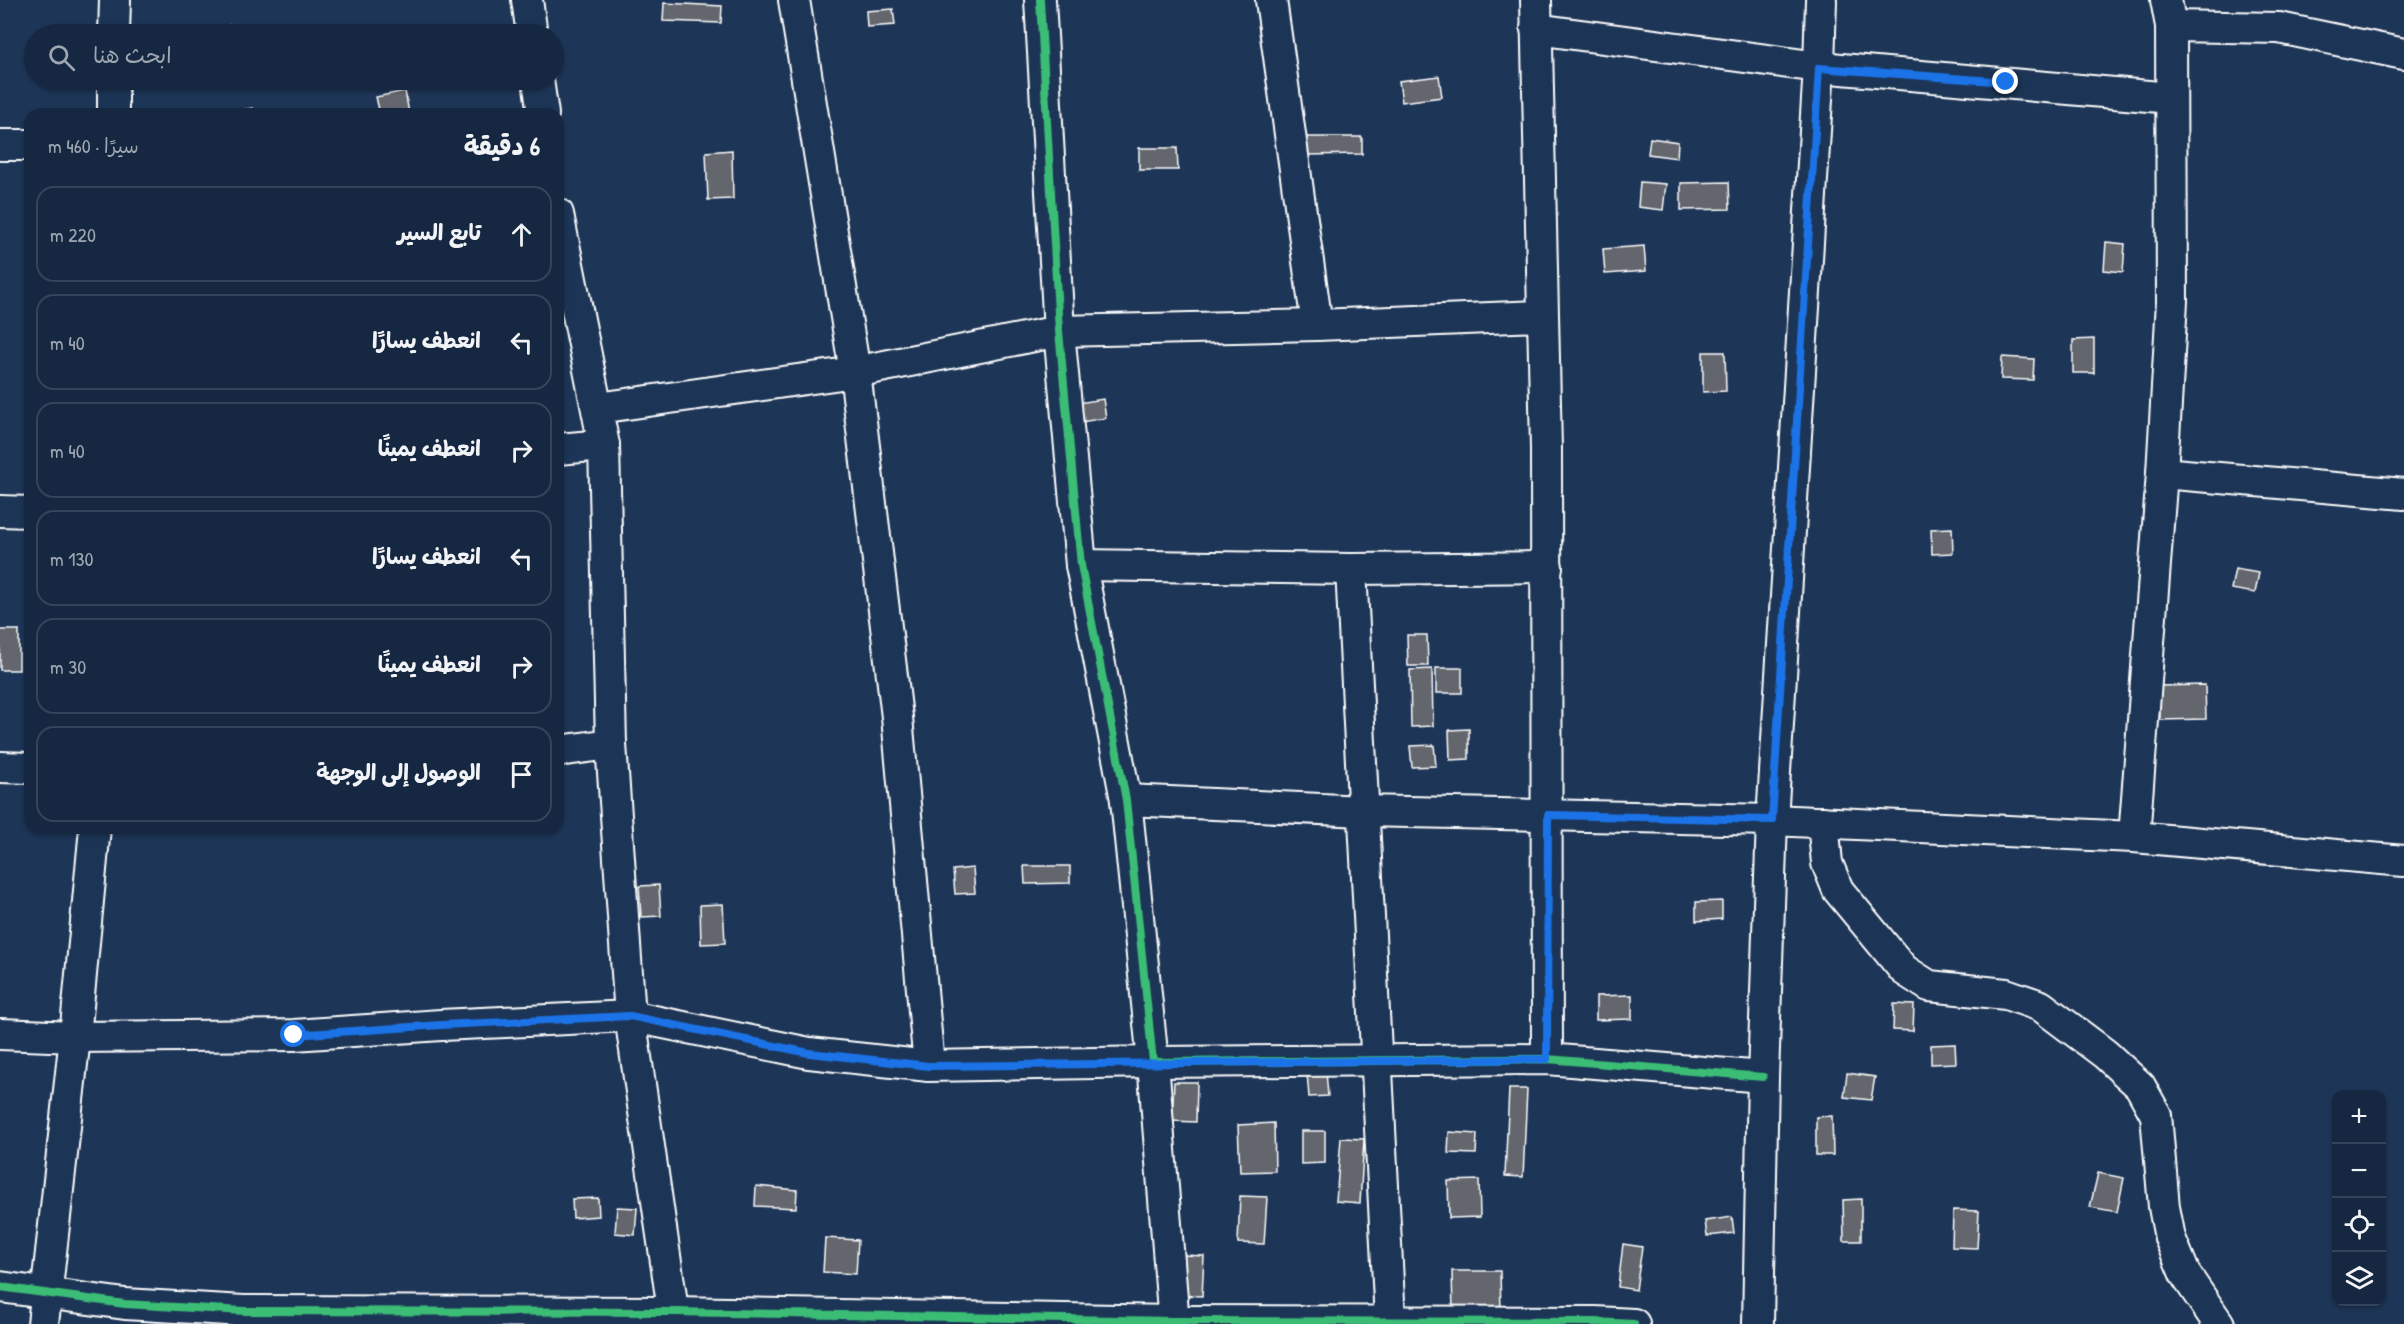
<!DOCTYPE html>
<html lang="ar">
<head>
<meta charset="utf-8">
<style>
	body { margin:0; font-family:"Patrick Hand","Playpen Sans Arabic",sans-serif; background:#23344c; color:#f1f3f6; direction:rtl }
	.controls { position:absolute; right:18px; bottom:18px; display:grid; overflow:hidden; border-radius:12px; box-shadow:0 2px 4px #0004 }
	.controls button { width:54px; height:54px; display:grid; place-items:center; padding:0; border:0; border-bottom:2px solid #35445a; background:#162841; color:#f1f3f6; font:30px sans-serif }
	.stop { position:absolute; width:18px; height:18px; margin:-14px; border:4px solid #1a73e8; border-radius:50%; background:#fff }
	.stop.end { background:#1a73e8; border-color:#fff; box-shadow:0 2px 6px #0008 }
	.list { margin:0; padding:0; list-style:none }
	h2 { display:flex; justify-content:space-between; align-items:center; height:78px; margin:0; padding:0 24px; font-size:26px }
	h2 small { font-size:20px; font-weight:400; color:#9ea6b1 }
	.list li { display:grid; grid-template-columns:39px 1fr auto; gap:18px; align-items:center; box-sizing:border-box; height:96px; margin:0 12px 12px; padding:0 12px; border:2px solid #35445a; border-radius:18px }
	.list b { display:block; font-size:22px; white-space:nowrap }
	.list em { font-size:20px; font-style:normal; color:#9ea6b1 }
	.icon { flex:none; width:33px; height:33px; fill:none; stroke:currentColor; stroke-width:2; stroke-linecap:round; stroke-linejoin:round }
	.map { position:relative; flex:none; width:2404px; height:1324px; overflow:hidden; direction:ltr }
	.search { position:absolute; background:#162841; box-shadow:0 2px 4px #0004; left:24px; top:24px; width:540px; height:66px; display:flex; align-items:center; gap:15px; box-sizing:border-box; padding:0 21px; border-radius:33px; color:#9ea6b1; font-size:22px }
	.panel { position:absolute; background:#162841; box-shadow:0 2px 4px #0004; left:24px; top:108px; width:540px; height:726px; border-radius:18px; direction:rtl }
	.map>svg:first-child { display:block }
	.building { fill:#63666d; stroke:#fff; stroke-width:1.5 }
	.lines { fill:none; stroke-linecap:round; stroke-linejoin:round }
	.street-casing { stroke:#fff; stroke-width:34 }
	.street { stroke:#1d3557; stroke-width:30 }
	.cycleway-casing { stroke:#1d3557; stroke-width:11 }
	.cycleway { stroke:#3abd76; stroke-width:8 }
	.route { stroke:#1a73e8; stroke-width:8 }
</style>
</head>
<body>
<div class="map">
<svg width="2404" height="1324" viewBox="0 0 2404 1324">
	<rect width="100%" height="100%" fill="#1d3557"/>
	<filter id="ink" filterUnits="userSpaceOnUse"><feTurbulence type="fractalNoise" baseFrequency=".0167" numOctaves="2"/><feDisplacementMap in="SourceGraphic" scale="12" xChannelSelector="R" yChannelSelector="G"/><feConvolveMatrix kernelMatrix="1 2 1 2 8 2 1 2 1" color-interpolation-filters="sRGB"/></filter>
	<g filter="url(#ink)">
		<g class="building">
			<polygon points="664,3 722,6 721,23 663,21"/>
			<polygon points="893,9 895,25 867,27 866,11"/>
			<polygon points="229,25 255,30 254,34 227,34"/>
			<polygon points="1439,76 1442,97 1402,102 1399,81"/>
			<polygon points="405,91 409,113 380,114 376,97"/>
			<polygon points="253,108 254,114 229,114 229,112"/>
			<polygon points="1306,137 1362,137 1362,154 1306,155"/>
			<polygon points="1650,138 1678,142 1677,158 1648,154"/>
			<polygon points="1139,148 1177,148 1178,170 1139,170"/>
			<polygon points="732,150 733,199 708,200 706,152"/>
			<polygon points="1640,182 1666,184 1663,210 1638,207"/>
			<polygon points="1729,182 1730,209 1681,210 1681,183"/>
			<polygon points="2106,242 2125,244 2123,272 2104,270"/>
			<polygon points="1644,246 1646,271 1605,274 1603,249"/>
			<polygon points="2094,339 2094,373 2073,373 2073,340"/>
			<polygon points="1703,352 1725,352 1726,391 1703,392"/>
			<polygon points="2002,357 2034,359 2033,380 2001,379"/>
			<polygon points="1103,399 1106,418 1081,422 1078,403"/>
			<polygon points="1952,528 1953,553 1932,554 1931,529"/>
			<polygon points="2235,569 2259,573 2255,593 2231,589"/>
			<rect x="0" y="630" width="19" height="40"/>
			<polygon points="1407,635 1427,635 1428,666 1408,666"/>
			<rect x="1436" y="668" width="26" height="25"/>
			<polygon points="1432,669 1433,726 1411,727 1410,670"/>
			<polygon points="2205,685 2206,719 2160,720 2159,686"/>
			<polygon points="1469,729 1469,759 1450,760 1449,730"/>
			<polygon points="1434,745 1436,766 1412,767 1410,746"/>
			<polygon points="1024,866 1070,866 1070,883 1025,884"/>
			<polygon points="973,868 975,893 955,894 953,870"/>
			<polygon points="659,885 661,916 641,917 639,886"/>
			<polygon points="1722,901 1722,919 1696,921 1696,902"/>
			<polygon points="723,904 725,943 701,944 700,905"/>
			<polygon points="1632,995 1632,1019 1596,1020 1596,996"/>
			<polygon points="1894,1004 1914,1005 1913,1031 1893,1030"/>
			<polygon points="1955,1044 1956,1063 1931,1064 1931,1045"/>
			<polygon points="1326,1071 1328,1096 1309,1097 1307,1073"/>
			<polygon points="1847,1073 1875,1077 1871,1100 1844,1097"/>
			<polygon points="1174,1082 1197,1082 1196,1122 1172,1121"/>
			<polygon points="1509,1089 1527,1089 1523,1177 1505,1176"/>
			<polygon points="1832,1116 1833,1155 1816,1155 1816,1117"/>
			<polygon points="1274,1123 1275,1171 1240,1172 1238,1125"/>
			<polygon points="1301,1131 1325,1131 1325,1163 1301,1164"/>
			<polygon points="1449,1132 1477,1134 1476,1154 1448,1153"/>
			<polygon points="1341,1138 1364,1139 1360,1203 1336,1201"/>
			<polygon points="2098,1173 2124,1178 2117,1212 2090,1207"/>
			<polygon points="1479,1180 1480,1217 1449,1218 1448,1181"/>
			<polygon points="756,1186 797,1190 796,1208 755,1206"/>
			<polygon points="1240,1196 1267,1197 1264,1244 1238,1243"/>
			<polygon points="598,1198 599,1216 573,1218 572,1199"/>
			<polygon points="1861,1199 1861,1241 1844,1241 1843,1200"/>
			<polygon points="617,1207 637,1208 635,1235 615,1233"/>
			<polygon points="1953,1210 1979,1211 1977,1248 1952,1247"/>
			<polygon points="1732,1217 1734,1233 1707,1236 1705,1221"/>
			<polygon points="825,1238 858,1240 856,1274 823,1272"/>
			<polygon points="1623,1244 1642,1247 1636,1290 1618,1287"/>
			<polygon points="1183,1255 1204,1256 1202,1296 1181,1295"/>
			<polygon points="1452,1271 1500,1271 1501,1313 1453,1313"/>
		</g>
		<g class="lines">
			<defs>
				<g id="street">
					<polyline points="527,0 532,34"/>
					<polyline points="794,0 855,372 897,717 929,1066"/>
					<polyline points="1040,0 1059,331 1081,565 1126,800 1153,1062 1547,1059 1763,1077"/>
					<polyline points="1271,0 1317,325"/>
					<polyline points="1536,0 1546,449 1547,1059"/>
					<polyline points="2171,26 2279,28 2404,54"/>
					<polyline points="1536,29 1819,67 2171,98"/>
					<polyline points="114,34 115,0"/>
					<polyline points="538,80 543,114"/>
					<polyline points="113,114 113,80"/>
					<polyline points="0,145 30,145"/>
					<polyline points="558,214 604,445 611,744 630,1016 675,1324"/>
					<polyline points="598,408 855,372 1059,331 1317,325 1542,316"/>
					<polyline points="558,449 604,445"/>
					<polyline points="2162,473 2404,494"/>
					<polyline points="0,511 30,512"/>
					<polyline points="1081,565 1351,569 1547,567"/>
					<polyline points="1351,569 1390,1321"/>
					<polyline points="558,751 611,744"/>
					<polyline points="0,767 30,768"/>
					<polyline points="1126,800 1363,811 1772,820 2134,837 2404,861"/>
					<polyline points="1823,822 1827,863 1838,890 1904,970 1929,986 2006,994 2041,1006 2105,1054 2140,1086 2156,1115 2164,1207 2170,1238 2185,1274 2219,1324"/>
					<polyline points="2134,837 2162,473 2172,301 2171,26 2166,0"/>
					<polyline points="0,1034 75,1037 294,1035 441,1025 630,1016 809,1053 929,1066 1153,1062 1174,1324"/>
					<polyline points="0,1287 125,1304 244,1311 674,1312 1173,1321 1595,1322 1634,1324"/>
					<polyline points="43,1324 75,1037 95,828"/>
					<polyline points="1758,1324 1763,1077 1772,820 1819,67 1821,0"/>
				</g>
			</defs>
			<use href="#street" class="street-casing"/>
			<use href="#street" class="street"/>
			<defs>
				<g id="cycleway">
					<polyline points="1040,0 1059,331 1081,565 1126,800 1153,1062 1547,1059 1763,1077"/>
					<polyline points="0,1287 125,1304 244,1311 674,1312 1173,1321 1595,1322 1634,1324"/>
				</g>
			</defs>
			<use href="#cycleway" class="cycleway-casing"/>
			<use href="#cycleway" class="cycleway"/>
		</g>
	</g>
	<g class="lines" filter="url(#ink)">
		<polyline class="route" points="294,1035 441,1025 630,1016 809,1053 929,1066 1547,1059 1548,815 1772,820 1819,68 2006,82"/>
	</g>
</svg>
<div class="controls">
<button>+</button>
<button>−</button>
<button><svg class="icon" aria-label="locate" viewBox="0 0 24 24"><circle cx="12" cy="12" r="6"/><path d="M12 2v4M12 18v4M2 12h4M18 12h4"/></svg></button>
<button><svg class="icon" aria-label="layers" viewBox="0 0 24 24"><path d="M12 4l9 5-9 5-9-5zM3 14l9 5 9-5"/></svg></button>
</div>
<div class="stop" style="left:294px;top:1035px"></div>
<div class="stop end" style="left:2006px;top:82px"></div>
<div class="search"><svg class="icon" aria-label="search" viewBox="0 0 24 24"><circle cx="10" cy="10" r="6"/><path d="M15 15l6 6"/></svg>ابحث هنا</div>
<section class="panel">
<h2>6 دقيقة<small>سيرًا · 460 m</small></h2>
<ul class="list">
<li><svg class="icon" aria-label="ahead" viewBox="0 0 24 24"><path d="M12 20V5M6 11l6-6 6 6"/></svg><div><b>تابع السير</b></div><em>220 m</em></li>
<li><svg class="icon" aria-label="left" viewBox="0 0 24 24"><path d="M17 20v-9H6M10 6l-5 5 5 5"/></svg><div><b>انعطف يسارًا</b></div><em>40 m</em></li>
<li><svg class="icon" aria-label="right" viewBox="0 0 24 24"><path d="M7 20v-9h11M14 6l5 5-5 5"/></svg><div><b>انعطف يمينًا</b></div><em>40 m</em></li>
<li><svg class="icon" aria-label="left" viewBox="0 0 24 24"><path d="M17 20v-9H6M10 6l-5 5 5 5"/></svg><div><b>انعطف يسارًا</b></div><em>130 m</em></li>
<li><svg class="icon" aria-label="right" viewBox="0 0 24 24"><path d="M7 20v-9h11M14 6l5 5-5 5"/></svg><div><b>انعطف يمينًا</b></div><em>30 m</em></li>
<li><svg class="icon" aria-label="arrive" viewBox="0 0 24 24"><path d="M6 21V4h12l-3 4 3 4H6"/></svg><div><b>الوصول إلى الوجهة</b></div></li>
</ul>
</section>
</div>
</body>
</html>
